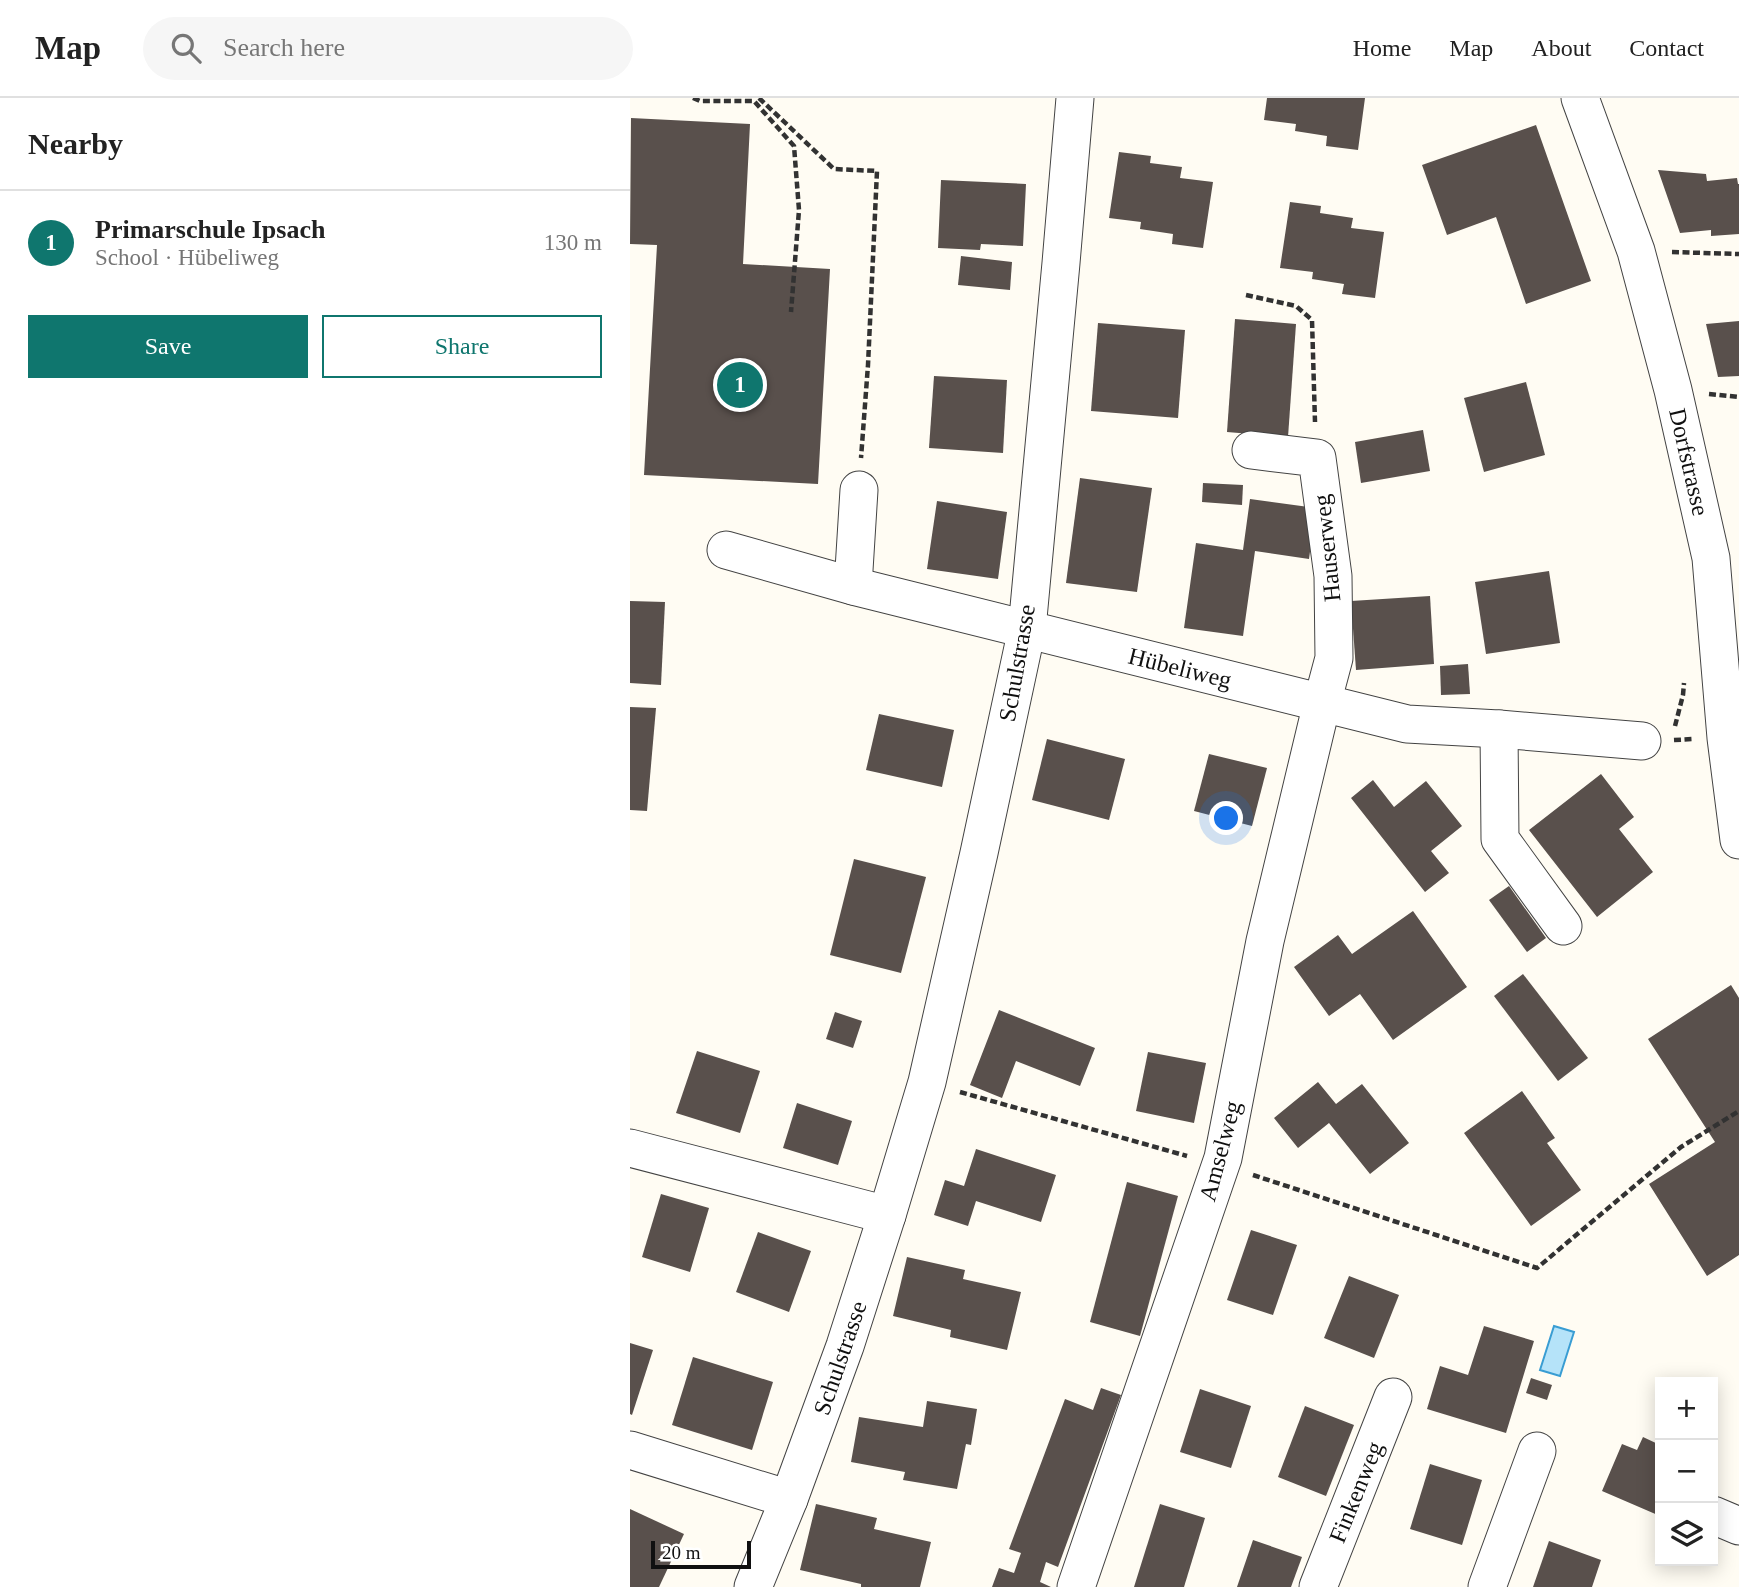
<!DOCTYPE html>
<html lang="en">
<head>
<meta charset="utf-8">
<style>
	body { margin:0; font-family:Georgia,serif; background:#f6f6f6; color:#222 }
	.controls { position:absolute; right:21px; bottom:21px; display:grid; overflow:hidden; border-radius:0px; box-shadow:0 4px 18px #0003 }
	.controls button { width:63px; height:63px; display:grid; place-items:center; padding:0; border:0; border-bottom:2px solid #e0e0e0; background:#fff; color:#222; font:35px sans-serif }
	.scale { position:absolute; left:21px; bottom:18px; width:100px; box-sizing:border-box; padding-left:7px; border:4px solid #101010; border-top:0; font-size:19px; line-height:24px; white-space:nowrap; color:#101010; -webkit-text-stroke:5px #fff; paint-order:stroke }
	.you { position:absolute; left:597px; top:721px; width:24px; height:24px; margin:-18px; border:5px solid #fff; border-radius:50%; background:#1a73e8; box-shadow:0 0 0 10px #1a73e833 }
	.badge { display:grid; place-items:center; width:46px; height:46px; border-radius:50%; background:#0f766e; color:#fff; font-size:23px; font-weight:700 }
	.pin { position:absolute; translate:-50% -50%; border:4px solid #fff; box-shadow:0 2px 7px #0006 }
	.list { margin:0; padding:0; list-style:none }
	h2 { display:flex; justify-content:space-between; align-items:center; height:91px; margin:0; padding:0 28px; font-size:30px }
	h2 small { font-size:23px; font-weight:400; color:#767676 }
	.list li { display:grid; grid-template-columns:46px 1fr auto; gap:21px; align-items:center; box-sizing:border-box; height:105px; padding:0 28px; border-top:2px solid #e0e0e0 }
	.list b { display:block; font-size:26px; white-space:nowrap }
	.list p { margin:0; font-size:23px; white-space:nowrap; color:#767676 }
	.list em { font-size:23px; font-style:normal; color:#767676 }
	.actions { display:flex; gap:14px; padding:21px 28px }
	.actions a { flex:1; padding:16px 0; border:2px solid #0f766e; border-radius:0px; text-align:center; font-size:24px; color:#0f766e }
	.actions .main { background:#0f766e; color:#fff }
	.icon { flex:none; width:38px; height:38px; fill:none; stroke:currentColor; stroke-width:2; stroke-linecap:round; stroke-linejoin:round }
	.map { position:relative; flex:none; width:1109px; height:1489px; overflow:hidden }
	header { display:flex; align-items:center; gap:42px; box-sizing:border-box; height:98px; padding:0 35px; background:#fff; border-bottom:2px solid #e0e0e0 }
	header strong { font-size:33px }
	nav { display:flex; gap:38px; margin-inline-start:auto; font-size:24px }
	.search { width:490px; height:63px; background:#f6f6f6; display:flex; align-items:center; gap:18px; box-sizing:border-box; padding:0 24px; border-radius:38px; color:#767676; font-size:26px }
	main { display:flex }
	aside { flex:1; background:#fff }
	.map>svg:first-child { display:block }
	.water { fill:#b5e3f9; stroke:#399dd3; stroke-width:2 }
	.building { fill:#59504c }
	.lines { fill:none; stroke-linecap:round; stroke-linejoin:round }
	.minor-casing { stroke:#434343; stroke-width:39 }
	.path { stroke:#323232; stroke-width:4.5; stroke-dasharray:7 3.5; stroke-linecap:butt }
	.minor { stroke:#fff; stroke-width:37 }
	.labels { text-anchor:middle; stroke-width:7; stroke-linejoin:round; paint-order:stroke }
	.street-label { font-size:24px; fill:#101010; stroke:#fff }
</style>
</head>
<body>
<header>
<strong>Map</strong>
<div class="search"><svg class="icon" aria-label="search" viewBox="0 0 24 24"><circle cx="10" cy="10" r="6"/><path d="M15 15l6 6"/></svg>Search here</div>
<nav><a>Home</a><a>Map</a><a>About</a><a>Contact</a></nav>
</header>
<main>
<aside>
<h2>Nearby<small></small></h2>
<ul class="list">
<li><span class="badge">1</span><div><b>Primarschule Ipsach</b><p>School · Hübeliweg</p></div><em>130 m</em></li>
</ul>
<div class="actions"><a class="main">Save</a><a>Share</a></div>
</aside>
<div class="map">
<svg width="1109" height="1489" viewBox="0 0 1109 1489">
	<rect width="100%" height="100%" fill="#fffcf3"/>
	<polygon class="water" points="924,1228 944,1234 930,1278 910,1272"/>
	<g class="building">
		<polygon points="637,0 735,0 728,52 696,48 697,38 665,33 666,26 634,22"/>
		<polygon points="1,20 120,26 113,166 200,171 188,386 14,377 27,147 0,146"/>
		<polygon points="906,27 961,183 896,206 866,119 817,137 792,67"/>
		<polygon points="489,54 521,58 520,65 552,69 550,80 583,84 573,150 542,146 543,136 510,131 511,124 479,120"/>
		<polygon points="1028,72 1076,76 1077,83 1107,80 1108,86 1109,86 1109,136 1081,138 1081,132 1050,135"/>
		<polygon points="311,82 396,86 393,148 351,146 350,152 308,150"/>
		<polygon points="660,104 691,108 690,115 723,120 721,130 754,134 745,200 712,196 714,186 682,181 683,174 650,170"/>
		<polygon points="331,158 382,164 380,192 328,187"/>
		<polygon points="605,221 666,226 658,339 597,334"/>
		<polygon points="1109,223 1109,278 1088,279 1076,226"/>
		<polygon points="468,225 555,232 548,320 461,313"/>
		<polygon points="304,278 377,282 373,355 299,350"/>
		<polygon points="896,284 915,357 854,374 834,300"/>
		<polygon points="793,332 800,373 731,385 725,344"/>
		<polygon points="450,380 522,390 507,494 436,485"/>
		<polygon points="573,385 613,387 612,407 572,404"/>
		<polygon points="620,401 686,410 679,461 625,453 613,538 554,530 566,445 613,452"/>
		<polygon points="307,403 377,414 368,481 297,471"/>
		<polygon points="919,473 930,545 856,556 845,484"/>
		<polygon points="800,498 804,566 726,572 721,503"/>
		<polygon points="0,503 35,504 31,587 0,585"/>
		<polygon points="838,566 840,596 811,597 810,568"/>
		<polygon points="0,609 26,610 17,713 0,712"/>
		<polygon points="249,616 324,632 312,689 236,672"/>
		<polygon points="417,641 495,661 479,722 402,702"/>
		<polygon points="579,656 637,670 622,728 564,713"/>
		<polygon points="971,676 1004,719 989,731 1023,774 967,819 899,732"/>
		<polygon points="743,682 764,709 796,683 832,728 801,753 819,775 795,794 721,700"/>
		<polygon points="224,761 296,779 271,875 200,857"/>
		<polygon points="879,788 916,840 897,854 859,802"/>
		<polygon points="783,813 837,889 763,942 730,896 699,918 664,869 708,837 722,856"/>
		<polygon points="893,876 958,960 928,983 864,898"/>
		<polygon points="1101,887 1109,900 1109,1157 1077,1178 1019,1086 1085,1044 1018,941"/>
		<polygon points="369,912 465,950 450,988 386,963 372,1000 340,987"/>
		<polygon points="205,914 232,923 223,950 196,941"/>
		<polygon points="67,953 130,973 110,1035 46,1015"/>
		<polygon points="518,954 576,965 564,1025 506,1013"/>
		<polygon points="688,984 706,1006 732,986 779,1045 740,1076 699,1025 668,1050 644,1020"/>
		<polygon points="892,993 925,1040 917,1045 951,1092 901,1128 834,1035"/>
		<polygon points="167,1005 222,1023 208,1067 153,1050"/>
		<polygon points="346,1051 426,1077 411,1124 346,1103 338,1128 304,1117 315,1082 334,1088"/>
		<polygon points="497,1084 548,1098 510,1238 460,1224"/>
		<polygon points="31,1096 79,1110 60,1174 12,1159"/>
		<polygon points="621,1132 667,1147 643,1217 597,1202"/>
		<polygon points="128,1134 181,1153 159,1214 106,1194"/>
		<polygon points="277,1159 335,1172 333,1181 391,1194 377,1252 320,1239 321,1232 263,1218"/>
		<polygon points="719,1178 769,1197 744,1260 694,1240"/>
		<polygon points="854,1228 904,1243 876,1335 797,1311 810,1268 838,1277"/>
		<polygon points="0,1245 23,1252 2,1317 0,1316"/>
		<polygon points="63,1259 143,1284 122,1352 42,1327"/>
		<polygon points="901,1280 922,1287 917,1302 896,1295"/>
		<polygon points="471,1290 491,1297 428,1469 416,1464 410,1484 421,1489 362,1489 369,1470 384,1475 391,1455 379,1451 435,1301 463,1312"/>
		<polygon points="570,1291 621,1308 601,1370 550,1354"/>
		<polygon points="297,1303 347,1311 341,1347 336,1346 327,1391 273,1382 275,1374 221,1364 229,1319 293,1329"/>
		<polygon points="675,1308 724,1327 696,1398 648,1379"/>
		<polygon points="1013,1339 1030,1347 1030,1418 972,1393 992,1346 1007,1352"/>
		<polygon points="800,1366 852,1382 832,1447 780,1431"/>
		<polygon points="186,1406 247,1420 244,1431 301,1444 290,1489 231,1489 231,1486 170,1472"/>
		<polygon points="530,1406 575,1420 554,1489 504,1489"/>
		<polygon points="0,1411 54,1436 29,1489 0,1489"/>
		<polygon points="623,1442 672,1459 661,1489 607,1489"/>
		<polygon points="919,1443 971,1462 962,1489 903,1489"/>
	</g>
	<g class="lines">
		<defs>
			<g id="minor">
				<polyline points="950,0 1006,153 1043,292 1081,460 1096,640 1109,742"/>
				<polyline points="96,452 223,488 777,626 869,631 1012,643"/>
				<polyline points="223,488 229,392"/>
				<polyline points="869,631 870,741 933,828"/>
				<polyline points="0,1050 257,1117"/>
				<polyline points="0,1352 159,1401"/>
				<polyline points="1083,1417 1109,1428"/>
				<polyline points="123,1489 159,1401 215,1248 257,1117 297,984 349,755 397,531 431,165 445,0"/>
				<polyline points="446,1489 593,1060 635,843 692,605 704,560 703,478 687,360 621,352"/>
				<polyline points="688,1489 763,1299"/>
				<polyline points="857,1489 907,1353"/>
			</g>
		</defs>
		<use href="#minor" class="minor-casing"/>
		<g class="path">
			<polyline points="63,0 70,3 124,3 164,48 169,112 161,214"/>
			<polyline points="129,0 204,71 247,73 238,267 231,360"/>
			<polyline points="1042,154 1109,156"/>
			<polyline points="616,197 666,208 682,222 685,324"/>
			<polyline points="1079,296 1109,299"/>
			<polyline points="1045,628 1053,597 1054,585"/>
			<polyline points="1044,642 1063,641"/>
			<polyline points="330,994 557,1058"/>
			<polyline points="623,1077 907,1170 1051,1049 1109,1013"/>
		</g>
		<use href="#minor" class="minor"/>
	</g>
	<g class="labels">
		<g class="street-label">
			<text transform="translate(1059 364) rotate(77)" y="8">Dorfstrasse</text>
			<text transform="translate(697 450) rotate(-96)" y="8">Hauserweg</text>
			<text transform="translate(387 565) rotate(-80)" y="8">Schulstrasse</text>
			<text transform="translate(550 570) rotate(14)" y="8">Hübeliweg</text>
			<text transform="translate(590 1053) rotate(-75)" y="8">Amselweg</text>
			<text transform="translate(210 1260) rotate(-71)" y="8">Schulstrasse</text>
			<text transform="translate(726 1394) rotate(-68)" y="8">Finkenweg</text>
		</g>
	</g>
</svg>
<div class="controls">
<button>+</button>
<button>−</button>
<button><svg class="icon" aria-label="layers" viewBox="0 0 24 24"><path d="M12 4l9 5-9 5-9-5zM3 14l9 5 9-5"/></svg></button>
</div>
<div class="scale">20 m</div>
<div class="you"></div>
<div class="pin badge" style="left:110px;top:287px">1</div>
</div>
</main>
</body>
</html>
